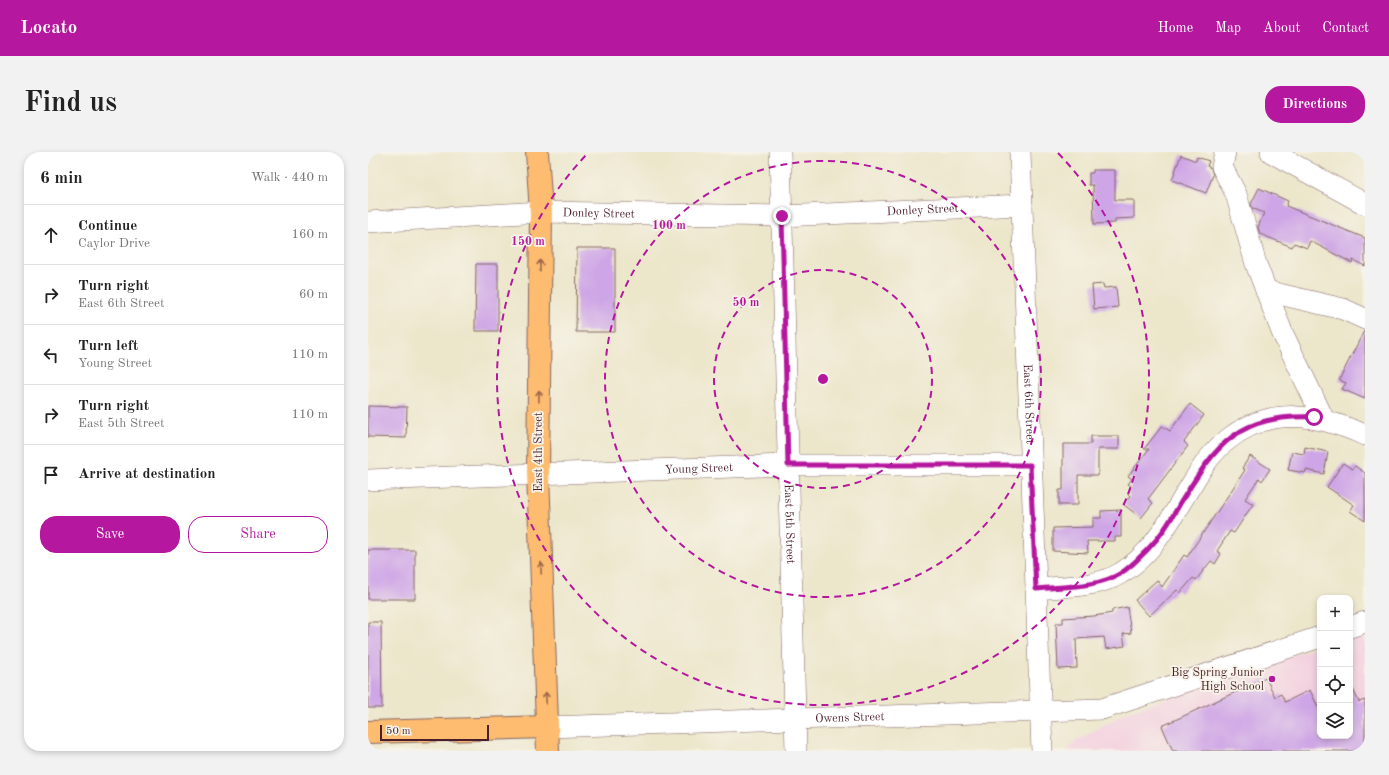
<!DOCTYPE html>
<html lang="en">
<head>
<meta charset="utf-8">
<style>
	body { margin:0; font-family:"Old Standard TT",serif; background:#f2f2f2; color:#222 }
	.controls { position:absolute; right:12px; bottom:12px; display:grid; overflow:hidden; border-radius:8px; box-shadow:0 2px 6px #0003 }
	.controls button { width:36px; height:36px; display:grid; place-items:center; padding:0; border:0; border-bottom:1px solid #e0e0e0; background:#fff; color:#222; font:20px sans-serif }
	.scale { position:absolute; left:12px; bottom:10px; width:109px; box-sizing:border-box; padding-left:4px; border:2px solid #4a1f2b; border-top:0; font-size:11px; line-height:14px; white-space:nowrap; color:#4a1f2b; -webkit-text-stroke:3px #f7f3e8; paint-order:stroke }
	.stop { position:absolute; width:12px; height:12px; margin:-9px; border:3px solid #b5179e; border-radius:50%; background:#fff }
	.stop.end { background:#b5179e; border-color:#fff; box-shadow:0 1px 4px #0008 }
	.list { margin:0; padding:0; list-style:none }
	h2 { display:flex; justify-content:space-between; align-items:center; height:52px; margin:0; padding:0 16px; font-size:17px }
	h2 small { font-size:13px; font-weight:400; color:#767676 }
	.list li { display:grid; grid-template-columns:26px 1fr auto; gap:12px; align-items:center; box-sizing:border-box; height:60px; padding:0 16px; border-top:1px solid #e0e0e0 }
	.list b { display:block; font-size:15px; white-space:nowrap }
	.list p { margin:0; font-size:13px; white-space:nowrap; color:#767676 }
	.list em { font-size:13px; font-style:normal; color:#767676 }
	.actions { display:flex; gap:8px; padding:12px 16px }
	.actions a { flex:1; padding:9px 0; border:1px solid #b5179e; border-radius:16px; text-align:center; font-size:14px; color:#b5179e }
	.actions .main { background:#b5179e; color:#fff }
	.icon { flex:none; width:22px; height:22px; fill:none; stroke:currentColor; stroke-width:2; stroke-linecap:round; stroke-linejoin:round }
	.map { position:relative; flex:none; width:997px; height:599px; overflow:hidden; border-radius:16px }
	header { display:flex; align-items:center; gap:24px; box-sizing:border-box; height:56px; padding:0 20px; background:#b5179e; color:#fff }
	header strong { font-size:19px }
	nav { display:flex; gap:22px; margin-inline-start:auto; font-size:14px }
	.intro { display:flex; align-items:center; justify-content:space-between; box-sizing:border-box; height:96px; padding:0 24px }
	h1 { margin:0; font-size:28px }
	.button { padding:10px 18px; border-radius:16px; background:#b5179e; color:#fff; font-size:14px; font-weight:700 }
	main { display:flex; gap:24px; padding:0 24px }
	aside { flex:1; background:#fff; border-radius:16px; box-shadow:0 2px 6px #0003 }
	.map>svg:first-child { display:block }
	.built { fill:#f3cfdf }
	.building { fill:#cea5e6 }
	.lines { fill:none; stroke-linecap:round; stroke-linejoin:round }
	.minor-casing { stroke:#836563; stroke-width:22 }
	.major-casing { stroke:#836563; stroke-width:24 }
	.minor { stroke:#fff; stroke-width:21 }
	.major { stroke:#febc70; stroke-width:22 }
	.oneway { stroke:#9b664a }
	.route { stroke:#b5179e; stroke-width:5 }
	.ring { fill:none; stroke:#b5179e; stroke-width:2; stroke-dasharray:7 5 }
	.poi-dot { fill:#b5179e; stroke:#f7f3e8; stroke-width:1.5 }
	.labels { text-anchor:middle; stroke-width:3.5; stroke-linejoin:round; paint-order:stroke }
	.street-label { font-size:12px; fill:#4a1f2b; stroke:#f7f3e8 }
	.poi-label { font-size:12px; fill:#4a1f2b; stroke:#f7f3e8; text-anchor:end }
	.centre { fill:#b5179e; stroke:#f7f3e8; stroke-width:2 }
	.ring-label { font-size:12px; text-anchor:middle; font-weight:bold; fill:#b5179e; stroke:#f7f3e8; stroke-width:3.5; stroke-linejoin:round; paint-order:stroke }
</style>
</head>
<body>
<header>
<strong>Locato</strong>
<nav><a>Home</a><a>Map</a><a>About</a><a>Contact</a></nav>
</header>
<div class="intro"><h1>Find us</h1><a class="button">Directions</a></div>
<main>
<aside>
<h2>6 min<small>Walk · 440 m</small></h2>
<ul class="list">
<li><svg class="icon" aria-label="ahead" viewBox="0 0 24 24"><path d="M12 20V5M6 11l6-6 6 6"/></svg><div><b>Continue</b><p>Caylor Drive</p></div><em>160 m</em></li>
<li><svg class="icon" aria-label="right" viewBox="0 0 24 24"><path d="M7 20v-9h11M14 6l5 5-5 5"/></svg><div><b>Turn right</b><p>East 6th Street</p></div><em>60 m</em></li>
<li><svg class="icon" aria-label="left" viewBox="0 0 24 24"><path d="M17 20v-9H6M10 6l-5 5 5 5"/></svg><div><b>Turn left</b><p>Young Street</p></div><em>110 m</em></li>
<li><svg class="icon" aria-label="right" viewBox="0 0 24 24"><path d="M7 20v-9h11M14 6l5 5-5 5"/></svg><div><b>Turn right</b><p>East 5th Street</p></div><em>110 m</em></li>
<li><svg class="icon" aria-label="arrive" viewBox="0 0 24 24"><path d="M6 21V4h12l-3 4 3 4H6"/></svg><div><b>Arrive at destination</b></div></li>
</ul>
<div class="actions"><a class="main">Save</a><a>Share</a></div>
</aside>
<div class="map">
<svg width="997" height="599" viewBox="0 0 997 599">
	<rect width="100%" height="100%" fill="#f7f3e8"/>
	<filter id="ink" filterUnits="userSpaceOnUse"><feTurbulence type="fractalNoise" baseFrequency=".025" numOctaves="2"/><feDisplacementMap in="SourceGraphic" scale="8" xChannelSelector="R" yChannelSelector="G"/><feConvolveMatrix kernelMatrix="1 2 1 2 8 2 1 2 1" color-interpolation-filters="sRGB"/></filter>
	<filter id="wash" filterUnits="userSpaceOnUse"><feTurbulence type="fractalNoise" baseFrequency=".012" numOctaves="4" result="noise"/><feDisplacementMap in="SourceGraphic" scale="16" xChannelSelector="R" yChannelSelector="G"/><feGaussianBlur stdDeviation="0.9" result="paint"/><feColorMatrix in="noise" values="0 0 0 0 0 0 0 0 0 0 0 0 0 0 0 0 0 1.4 0 .05"/><feComposite in="paint" operator="in"/></filter>
	<g filter="url(#wash)">
		<rect width="100%" height="100%" fill="#ece6cb"/>
		<polygon class="built" points="997,479 997,599 699,599 703,592 759,560 952,494 952,584 982,584 982,484"/>
		<g id="blocks">
			<g class="building">
				<polygon points="813,3 828,9 829,5 841,9 839,14 843,16 845,23 838,41 804,28"/>
				<polygon points="725,18 747,18 747,48 766,48 766,66 747,67 747,71 726,72 725,33 721,33 721,21 725,21"/>
				<polygon points="891,36 920,49 918,54 997,86 997,114 985,108 984,111 942,89 939,96 926,91 924,95 892,82 890,75 896,61 884,56 883,52"/>
				<polygon points="209,96 247,96 247,180 208,180"/>
				<polygon points="108,112 130,112 130,179 107,179"/>
				<polygon points="735,132 736,136 748,135 750,155 726,157 724,133"/>
				<polygon points="996,179 997,179 997,247 974,237 978,231 971,228"/>
				<polygon points="822,252 836,263 816,290 820,294 780,347 785,351 773,366 755,352 762,344 760,342 763,334 760,332 764,327 760,324 781,297 776,297 794,274 802,279"/>
				<polygon points="0,254 39,255 38,286 0,285"/>
				<polygon points="723,284 751,284 751,297 730,297 730,323 710,323 710,353 691,353 691,338 695,338 695,292 723,292"/>
				<polygon points="937,295 960,300 956,322 938,318 937,321 920,318 924,300 936,302"/>
				<polygon points="882,304 902,317 894,329 891,326 877,347 885,352 866,381 862,379 849,399 853,402 847,412 843,409 828,428 825,426 812,441 809,438 781,464 767,448 789,428 794,435 816,403 819,405 877,318 874,316"/>
				<polygon points="975,311 984,317 987,314 997,321 997,369 982,359 986,353 959,335"/>
				<polygon points="753,358 753,385 747,385 747,389 719,389 720,401 685,399 685,376 725,375 725,366 733,366 733,359"/>
				<rect x="0" y="398" width="47" height="49"/>
				<polygon points="759,455 763,481 755,482 757,494 738,497 736,485 708,487 709,516 690,517 688,471 695,471 695,466 726,464 744,461 744,458"/>
				<polygon points="0,470 13,470 14,556 0,556"/>
				<polygon points="898,526 907,545 913,542 917,550 942,538 952,559 952,584 982,584 982,531 991,550 997,548 997,599 805,599 794,574"/>
			</g>
		</g>
	</g>
	<g filter="url(#ink)">
		<use href="#blocks" fill-opacity="0" stroke="#836563" stroke-width="1"/>
		<g class="lines">
			<defs>
				<g id="minor">
					<path id="s1" d="M412,0l16,599"/>
					<path id="s2" d="M652,0l22,599"/>
					<polyline points="857,0 854,15 868,42 888,112 914,180 956,268"/>
					<polyline points="903,0 997,52"/>
					<path id="s3" d="M0,70l173,-10 241,4 240,-11"/>
					<polyline points="898,139 975,157 997,167"/>
					<path id="s4" d="M0,328l420,-15h242"/>
					<path d="M668,437c27,-3 61,-1 85,-16 27,-16 45,-45 60,-71 13,-21 25,-45 45,-61 44,-36 91,-27 139,-6"/>
					<polyline points="982,475 997,470"/>
					<path id="s5" d="M179,575l555,-18 218,-72"/>
				</g>
				<g id="major">
					<polyline points="169,0 173,60 170,321 180,599"/>
					<polyline points="0,580 179,575"/>
				</g>
			</defs>
			<use href="#minor" class="minor-casing"/>
			<use href="#major" class="major-casing"/>
			<use href="#minor" class="minor"/>
			<use href="#major" class="major"/>
		</g>
		<defs><path id="oneway-shaft" d="M-6 0H5M1.5-3L5.5 0L1.5 3" fill="none" stroke-width="1.6" stroke-linecap="round" stroke-linejoin="round"/></defs>
		<g class="oneway">
			<use href="#oneway-shaft" transform="translate(172 114) rotate(-89)"/>
			<use href="#oneway-shaft" transform="translate(171 244) rotate(-89)"/>
			<use href="#oneway-shaft" transform="translate(173 416) rotate(-92)"/>
			<use href="#oneway-shaft" transform="translate(178 546) rotate(-92)"/>
		</g>
	</g>
	<g class="lines" filter="url(#ink)">
		<path class="route" d="M414,64l6,249h242l6,124c27,-3 61,-1 85,-16 10,-6 19,-16 27,-24 14,-14 23,-30 33,-47 36,-59 58,-88 133,-85"/>
	</g>
	<g class="ring">
		<circle cx="455" cy="227" r="109"/>
		<circle cx="455" cy="227" r="218"/>
		<path d="M690 1A326 326 0 1 1 220 1"/>
	</g>
	<circle class="poi-dot" cx="904" cy="527" r="4"/>
	<g class="labels">
		<g class="street-label">
			<text dy="4" stroke="none"><textPath href="#s3" startOffset="555">Donley Street</textPath></text>
			<text dy="4" stroke="none"><textPath href="#s3" startOffset="231">Donley Street</textPath></text>
			<text dy="4" stroke="none"><textPath href="#s2" startOffset="252">East 6th Street</textPath></text>
			<text transform="translate(170 300) rotate(-90)" y="4">East 4th Street</text>
			<text dy="4" stroke="none"><textPath href="#s4" startOffset="331">Young Street</textPath></text>
			<text dy="4" stroke="none"><textPath href="#s1" startOffset="372">East 5th Street</textPath></text>
			<text dy="4" stroke="none"><textPath href="#s5" startOffset="303">Owens Street</textPath></text>
		</g>
		<g class="poi-label">
			<text x="896" y="524">Big Spring Junior<tspan x="896" dy="14">High School</tspan></text>
		</g>
	</g>
	<circle cx="455" cy="227" r="6" class="centre"/>
	<g class="ring-label">
		<text x="301" y="77">100 m</text>
		<text x="160" y="93">150 m</text>
		<text x="378" y="154">50 m</text>
	</g>
</svg>
<div class="controls">
<button>+</button>
<button>−</button>
<button><svg class="icon" aria-label="locate" viewBox="0 0 24 24"><circle cx="12" cy="12" r="6"/><path d="M12 2v4M12 18v4M2 12h4M18 12h4"/></svg></button>
<button><svg class="icon" aria-label="layers" viewBox="0 0 24 24"><path d="M12 4l9 5-9 5-9-5zM3 14l9 5 9-5"/></svg></button>
</div>
<div class="scale">50 m</div>
<div class="stop" style="left:946px;top:265px"></div>
<div class="stop end" style="left:414px;top:64px"></div>
</div>
</main>
</body>
</html>
